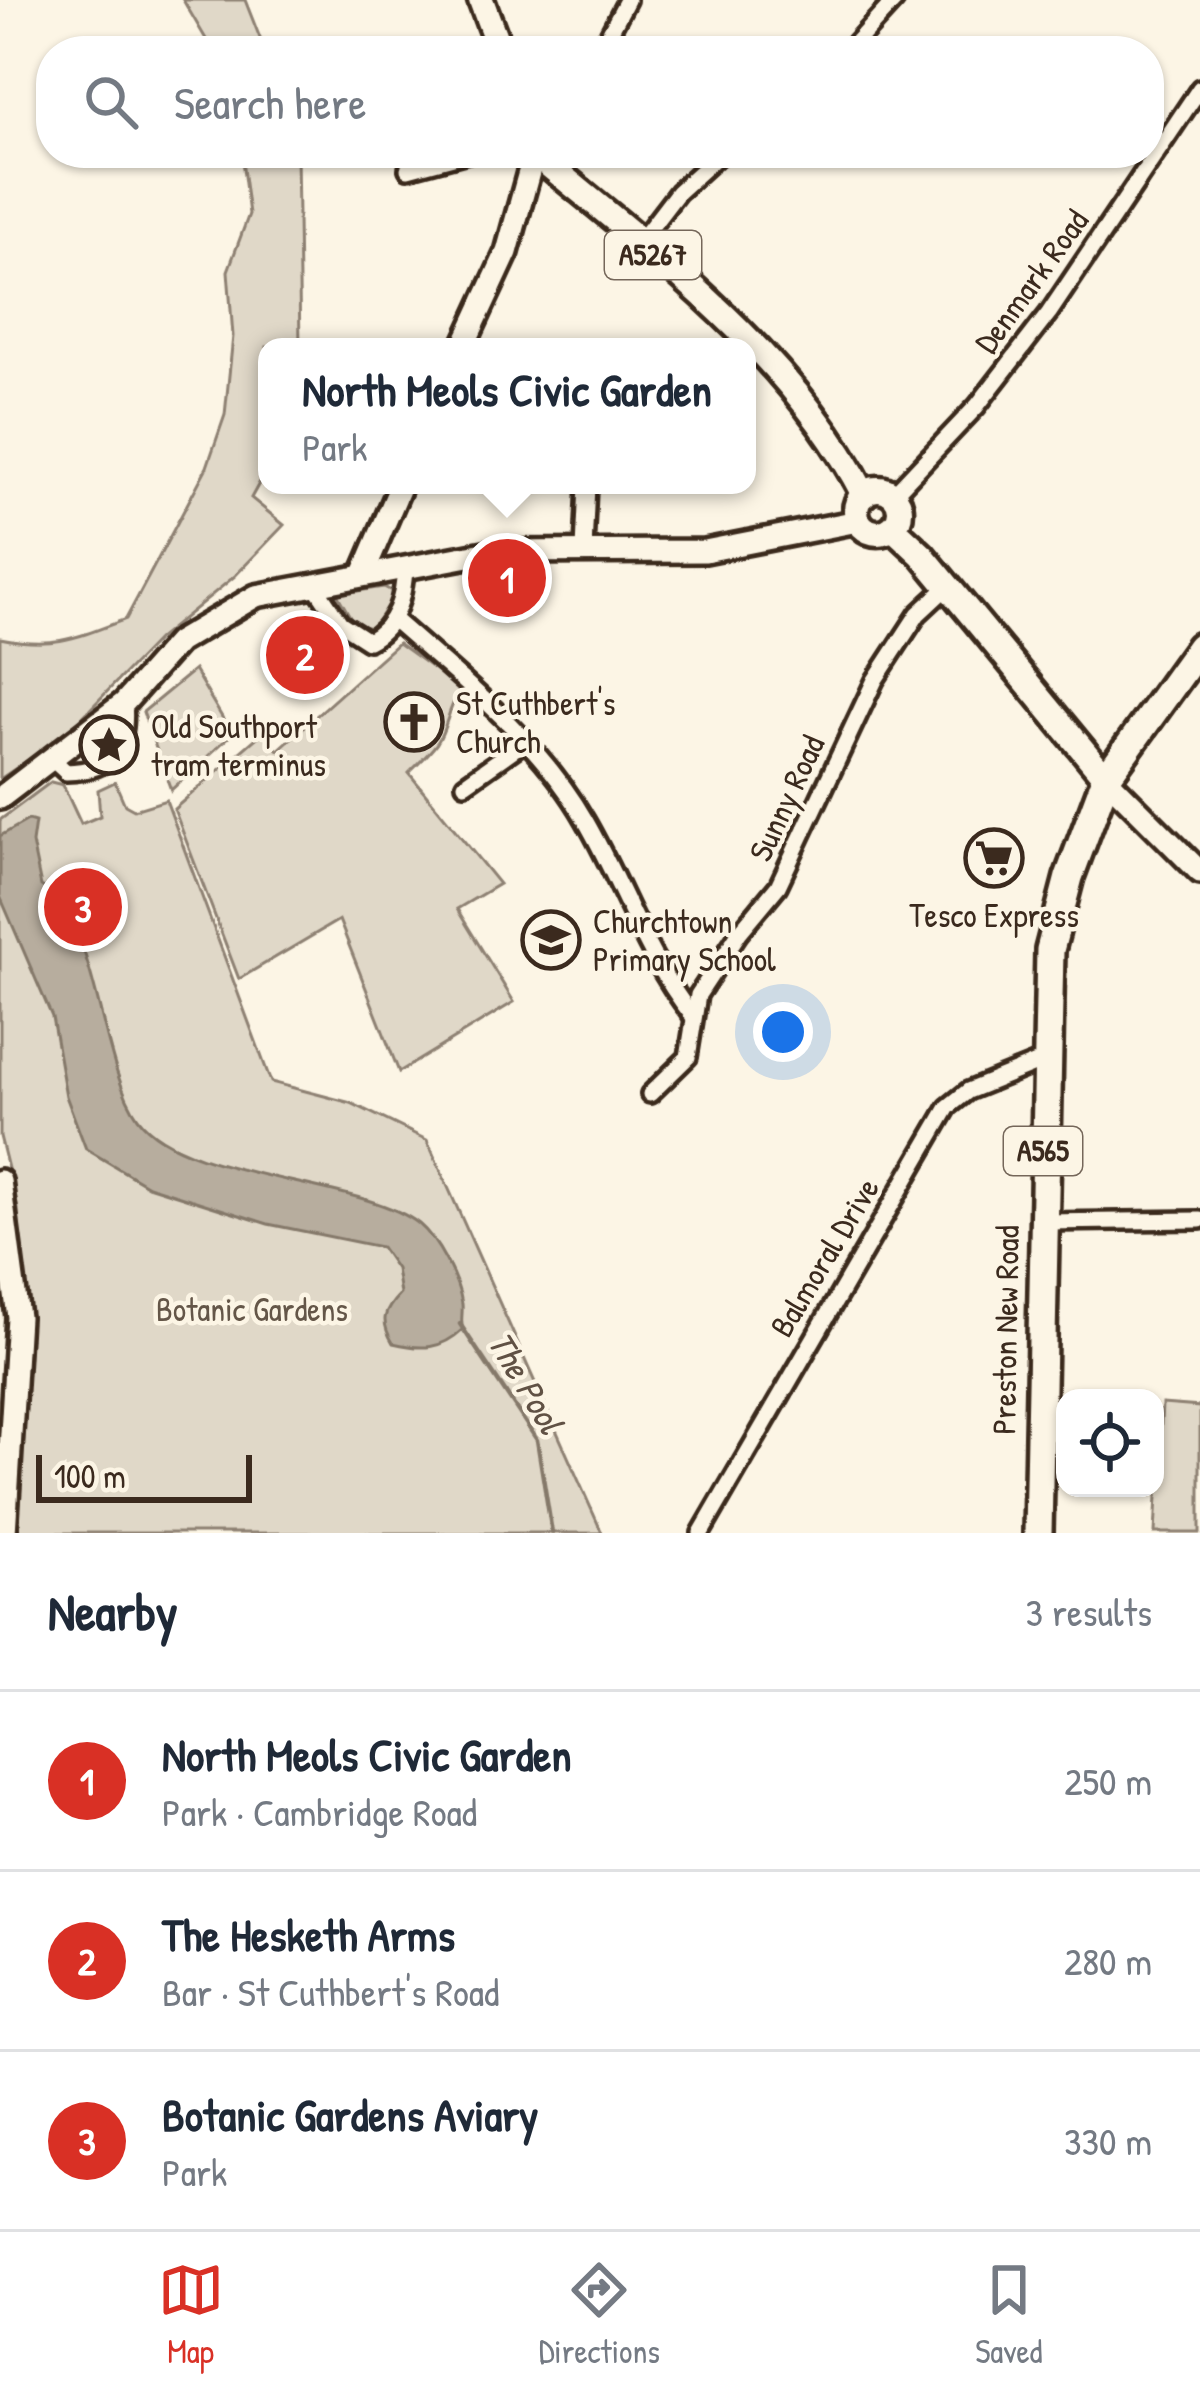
<!DOCTYPE html>
<html lang="en">
<head>
<meta charset="utf-8">
<style>
	body { margin:0; font-family:"Patrick Hand",sans-serif; background:#f2f2f3; color:#1f2937 }
	.controls { position:absolute; right:36px; bottom:36px; display:grid; overflow:hidden; border-radius:24px; box-shadow:0 3px 9px #0004 }
	.controls button { width:108px; height:108px; display:grid; place-items:center; padding:0; border:0; border-bottom:3px solid #e0e1e3; background:#fff; color:#1f2937; font:60px sans-serif }
	.scale { position:absolute; left:36px; bottom:30px; width:216px; box-sizing:border-box; padding-left:12px; border:6px solid #3b2a1e; border-top:0; font-size:33px; line-height:42px; white-space:nowrap; color:#3b2a1e; -webkit-text-stroke:9px #fcf5e5; paint-order:stroke }
	.you { position:absolute; left:783px; top:1032px; width:42px; height:42px; margin:-30px; border:9px solid #fff; border-radius:50%; background:#1a73e8; box-shadow:0 0 0 18px #1a73e833 }
	.badge { display:grid; place-items:center; width:78px; height:78px; border-radius:50%; background:#d93025; color:#fff; font-size:39px; font-weight:700 }
	.pin { position:absolute; translate:-50% -50%; border:6px solid #fff; box-shadow:0 3px 12px #0006 }
	.popup { position:absolute; left:258px; top:338px; width:498px; height:156px; box-sizing:border-box; display:grid; place-content:center; border-radius:24px; background:#fff; filter:drop-shadow(0 3px 9px #0005); font-size:39px; white-space:nowrap; color:#747a83 }
	.popup b { font-size:45px; color:#1f2937 }
	.popup::after { content:''; position:absolute; left:50%; top:100%; margin-left:-24px; border:24px solid transparent; border-top-color:#fff }
	.list { margin:0; padding:0; list-style:none }
	h2 { display:flex; justify-content:space-between; align-items:center; height:156px; margin:0; padding:0 48px; font-size:51px }
	h2 small { font-size:39px; font-weight:400; color:#747a83 }
	.list li { display:grid; grid-template-columns:78px 1fr auto; gap:36px; align-items:center; box-sizing:border-box; height:180px; padding:0 48px; border-top:3px solid #e0e1e3 }
	.list b { display:block; font-size:45px; white-space:nowrap }
	.list p { margin:0; font-size:39px; white-space:nowrap; color:#747a83 }
	.list em { font-size:39px; font-style:normal; color:#747a83 }
	.icon { flex:none; width:66px; height:66px; fill:none; stroke:currentColor; stroke-width:2; stroke-linecap:round; stroke-linejoin:round }
	.map { position:relative; flex:none; width:1200px; height:1533px; overflow:hidden }
	.search { position:absolute; background:#fff; box-shadow:0 3px 9px #0004; left:36px; right:36px; top:36px; height:132px; display:flex; align-items:center; gap:30px; box-sizing:border-box; padding:0 42px; border-radius:48px; color:#747a83; font-size:45px }
	.sheet { height:696px; background:#fff }
	nav { display:flex; justify-content:space-around; align-items:center; box-sizing:border-box; height:168px; border-top:3px solid #e0e1e3; background:#fff; font-size:33px; color:#747a83 }
	nav a { display:grid; justify-items:center; gap:6px }
	nav .on { color:#d93025 }
	.map>svg:first-child { display:block }
	.green { fill:#e0d8c8; stroke:#8e8173; stroke-width:3 }
	.water { fill:#b7ad9e; stroke:#85796b; stroke-width:3 }
	.lines { fill:none; stroke-linecap:round; stroke-linejoin:round }
	.stream { stroke:#85796b; stroke-width:4.5 }
	.street-casing { stroke:#3b2a1e; stroke-width:24 }
	.secondary-casing { stroke:#3b2a1e; stroke-width:30 }
	.primary-casing { stroke:#3b2a1e; stroke-width:33 }
	.highway-casing { stroke:#3b2a1e; stroke-width:36 }
	.street { stroke:#fcf5e5; stroke-width:15 }
	.secondary { stroke:#fcf5e5; stroke-width:21 }
	.primary { stroke:#fcf5e5; stroke-width:24 }
	.highway { stroke:#fcf5e5; stroke-width:27 }
	.labels { text-anchor:middle; stroke-width:9; stroke-linejoin:round; paint-order:stroke }
	.shield { fill:#fcf5e5; stroke:#75675a; stroke-width:3 }
	.shield-label { font-size:30px; font-weight:bold; fill:#3b2a1e }
	.street-label { font-size:33px; fill:#3b2a1e; stroke:#fcf5e5 }
	.poi-label { font-size:33px; fill:#3b2a1e; stroke:#fcf5e5; text-anchor:start }
	.park-label { font-size:33px; fill:#645648; stroke:#fcf5e5 }
	.water-label { font-size:36px; font-style:italic; fill:#605144; stroke:#fcf5e5 }
</style>
</head>
<body>
<div class="map">
<svg width="1200" height="1533" viewBox="0 0 1200 1533">
	<rect width="100%" height="100%" fill="#fcf5e5"/>
	<filter id="ink" filterUnits="userSpaceOnUse"><feTurbulence type="fractalNoise" baseFrequency=".00833" numOctaves="2"/><feDisplacementMap in="SourceGraphic" scale="24" xChannelSelector="R" yChannelSelector="G"/><feConvolveMatrix kernelMatrix="1 2 1 2 8 2 1 2 1" color-interpolation-filters="sRGB"/></filter>
	<g filter="url(#ink)">
		<g class="green">
			<polygon points="183,0 245,0 265,51 213,51"/>
			<path d="M241,153h56l3,194h-33v122l-16,29 33,27 -49,51 -77,63 -92,95 -66,45v-141c54,11 76,0 126,-19l81,-152 18,-52 8,-79 -5,-65 21,-57z"/>
			<polygon points="384,587 395,593 373,628 355,625 337,594"/>
			<path d="M398,643l65,47c-15,13 -14,35 -26,53 -8,11 -19,21 -28,30l90,111 -42,25 57,93 -115,70 -60,-152 -100,59 -65,-170 88,-76 16,17z"/>
			<polygon points="194,670 232,734 171,790 143,712"/>
			<polygon points="51,782 63,785 81,824 100,816 98,790 115,782 125,805 134,810 166,800 271,1082 351,1103 427,1140 602,1533 14,1533 28,1366 18,1209 0,1136 0,820"/>
			<polygon points="1162,1404 1200,1407 1200,1533 1155,1533"/>
		</g>
		<path class="water" d="M28,820l7,2 -3,21 9,43c56,27 57,177 97,232 45,62 224,61 281,106 18,15 40,57 43,80 1,10 -2,18 1,25 -22,21 -41,21 -70,14 -13,-22 -10,-31 7,-49l-4,-25 -15,-22 -113,-23 -120,-38 -62,-37 -20,-53 -14,-79 -52,-121v-60z"/>
		<g class="lines">
			<polyline class="stream" points="460,1324 537,1440 552,1533"/>
			<defs>
				<g id="street">
					<polyline points="600,51 627,0"/>
					<polyline points="848,51 895,0"/>
					<polyline points="408,169 468,153"/>
					<polyline points="639,243 678,192 721,153"/>
					<polyline points="893,495 977,406 1049,313 1200,88"/>
					<polyline points="584,549 587,485"/>
					<path d="M314,584l26,39 28,18c29,-15 36,-44 37,-75"/>
					<path d="M393,619c67,59 147,122 192,201 38,65 60,136 107,195"/>
					<path d="M51,758l15,14c47,-1 62,-24 58,-69"/>
					<polyline points="465,784 523,743"/>
					<polyline points="650,1094 688,1057 698,995 739,933 778,886 875,680 918,614 947,587"/>
					<polyline points="1043,1222 1200,1220"/>
					<polyline points="701,1533 948,1107 968,1091 1044,1060"/>
				</g>
				<g id="secondary">
					<polyline points="463,347 507,252 534,154"/>
					<polyline points="363,574 401,485"/>
					<polyline points="1106,778 1200,872"/>
					<polyline points="0,798 124,703 178,642 256,596 490,552 705,551 858,521"/>
					<polyline points="0,1181 18,1317 5,1533"/>
				</g>
				<g id="primary">
					<polyline points="481,0 500,51"/>
					<path d="M534,153c119,99 258,201 330,342"/>
					<circle cx="878" cy="511" r="22"/>
					<polyline points="893,528 922,555 1106,778"/>
				</g>
				<polyline id="highway" points="1038,1533 1050,950 1069,877 1106,778 1200,647"/>
			</defs>
			<use href="#street" class="street-casing"/>
			<use href="#secondary" class="secondary-casing"/>
			<use href="#primary" class="primary-casing"/>
			<use href="#highway" class="highway-casing"/>
			<use href="#street" class="street"/>
			<use href="#secondary" class="secondary"/>
			<use href="#primary" class="primary"/>
			<use href="#highway" class="highway"/>
		</g>
	</g>
	<defs>
		<symbol id="church-ring" viewBox="-11 -11 22 22"><circle r="9.5" fill="#fcf5e5" stroke="#3b2a1e" stroke-width="1.5"/><path d="M-1.2-6h2.4v3.5h3.3v2.4h-3.3V6h-2.4V-.1h-3.3v-2.4h3.3Z" fill="#3b2a1e"/></symbol>
		<symbol id="sight-ring" viewBox="-11 -11 22 22"><circle r="9.5" fill="#fcf5e5" stroke="#3b2a1e" stroke-width="1.5"/><path d="M0-6L1.8-2.2L6-1.7L2.9 1.2L3.7 5.4L0 3.3L-3.7 5.4L-2.9 1.2L-6-1.7L-1.8-2.2Z" fill="#3b2a1e"/></symbol>
		<symbol id="supermarket-ring" viewBox="-11 -11 22 22"><circle r="9.5" fill="#fcf5e5" stroke="#3b2a1e" stroke-width="1.5"/><path d="M-6-5.5h2.5l.6 2H6L4.5 2H-2.5L-4.4-4H-6ZM-1.5 3.2a1.3 1.3 0 1 0 .1 0ZM3 3.2a1.3 1.3 0 1 0 .1 0Z" fill="#3b2a1e"/></symbol>
		<symbol id="school-ring" viewBox="-11 -11 22 22"><circle r="9.5" fill="#fcf5e5" stroke="#3b2a1e" stroke-width="1.5"/><path d="M0-5L7-2L0 1L-7-2ZM-4 1L0 2.5L4 1V4Q0 6-4 4Z" fill="#3b2a1e"/></symbol>
	</defs>
	<g fill-rule="evenodd">
		<use href="#church-ring" x="381" y="689" width="66" height="66"/>
		<use href="#sight-ring" x="76" y="712" width="66" height="66"/>
		<use href="#supermarket-ring" x="961" y="825" width="66" height="66"/>
		<use href="#school-ring" x="518" y="907" width="66" height="66"/>
	</g>
	<g class="labels">
		<g class="shield">
			<rect x="605" y="231" width="96" height="48" rx="9"/>
			<rect x="1004" y="1127" width="78" height="48" rx="9"/>
		</g>
		<g class="shield-label">
			<text x="653" y="265">A5267</text>
			<text x="1043" y="1161">A565</text>
		</g>
		<g class="street-label">
			<text transform="translate(1031 281) rotate(-54)" y="12">Denmark Road</text>
			<text transform="translate(786 798) rotate(-65)" y="12">Sunny Road</text>
			<text transform="translate(824 1257) rotate(-59)" y="12">Balmoral Drive</text>
			<text transform="translate(1005 1330) rotate(-89)" y="12">Preston New Road</text>
		</g>
		<g class="poi-label">
			<text x="456" y="715">St Cuthbert's<tspan x="456" dy="38">Church</tspan></text>
			<text x="151" y="738">Old Southport<tspan x="151" dy="38">tram terminus</tspan></text>
			<text x="994" y="927" text-anchor="middle">Tesco Express</text>
			<text x="593" y="933">Churchtown<tspan x="593" dy="38">Primary School</tspan></text>
		</g>
		<g class="park-label">
			<text x="252" y="1321">Botanic Gardens</text>
		</g>
		<g class="water-label">
			<text transform="translate(526 1382) rotate(59)" y="13">The Pool</text>
		</g>
	</g>
</svg>
<div class="controls">
<button><svg class="icon" aria-label="locate" viewBox="0 0 24 24"><circle cx="12" cy="12" r="6"/><path d="M12 2v4M12 18v4M2 12h4M18 12h4"/></svg></button>
</div>
<div class="scale">100 m</div>
<div class="you"></div>
<div class="pin badge" style="left:507px;top:578px">1</div>
<div class="popup"><b>North Meols Civic Garden</b>Park</div>
<div class="pin badge" style="left:305px;top:655px">2</div>
<div class="pin badge" style="left:83px;top:907px">3</div>
<div class="search"><svg class="icon" aria-label="search" viewBox="0 0 24 24"><circle cx="10" cy="10" r="6"/><path d="M15 15l6 6"/></svg>Search here</div>
</div>
<section class="sheet">
<h2>Nearby<small>3 results</small></h2>
<ul class="list">
<li><span class="badge">1</span><div><b>North Meols Civic Garden</b><p>Park · Cambridge Road</p></div><em>250 m</em></li>
<li><span class="badge">2</span><div><b>The Hesketh Arms</b><p>Bar · St Cuthbert's Road</p></div><em>280 m</em></li>
<li><span class="badge">3</span><div><b>Botanic Gardens Aviary</b><p>Park</p></div><em>330 m</em></li>
</ul>
</section>
<nav>
<a class="on"><svg class="icon" aria-label="map" viewBox="0 0 24 24"><path d="M3 6l6-2 6 2 6-2v14l-6 2-6-2-6 2zM9 4v14M15 6v14"/></svg>Map</a>
<a><svg class="icon" aria-label="directions" viewBox="0 0 24 24"><path d="M12 3l9 9-9 9-9-9zM9 14v-3h6M13 9l2 2-2 2"/></svg>Directions</a>
<a><svg class="icon" aria-label="saved" viewBox="0 0 24 24"><path d="M7 4h10v16l-5-4-5 4z"/></svg>Saved</a>
</nav>
</body>
</html>
